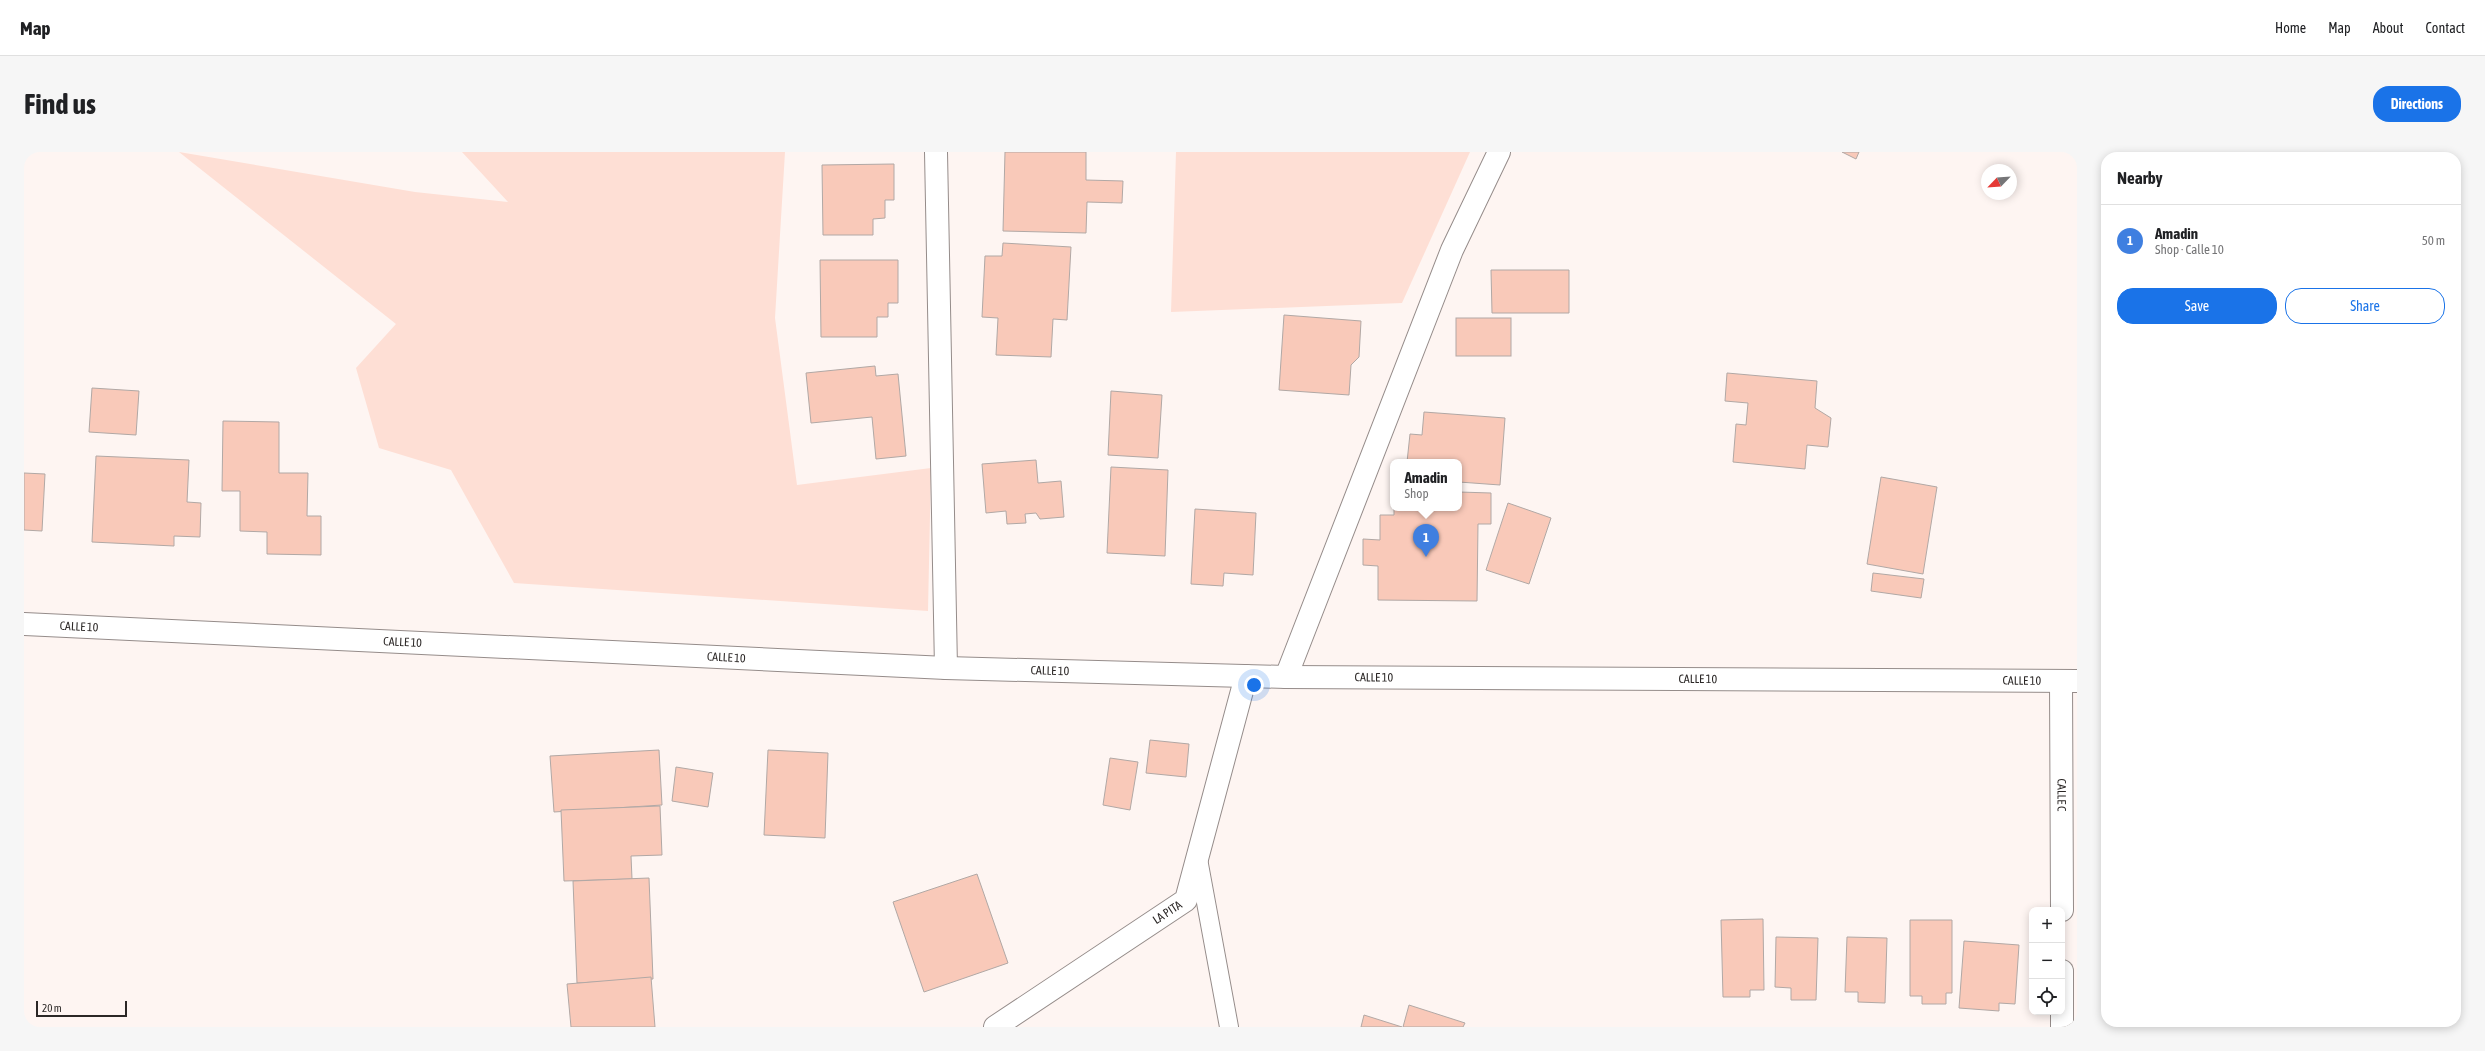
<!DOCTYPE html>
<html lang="en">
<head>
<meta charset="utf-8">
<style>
	body { margin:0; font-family:"Asap Condensed",sans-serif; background:#f6f6f6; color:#202124 }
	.controls { position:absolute; right:12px; bottom:12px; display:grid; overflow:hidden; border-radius:8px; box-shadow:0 2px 10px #0003 }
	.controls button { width:36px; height:36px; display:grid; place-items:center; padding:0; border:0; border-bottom:1px solid #e0e0e0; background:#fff; color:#202124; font:20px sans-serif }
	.compass { position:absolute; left:1957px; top:12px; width:36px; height:36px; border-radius:50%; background:#fff; box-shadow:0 2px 10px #0003; rotate:245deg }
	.scale { position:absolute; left:12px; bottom:10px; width:91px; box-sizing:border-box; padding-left:4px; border:2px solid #2b2726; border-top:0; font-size:11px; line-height:14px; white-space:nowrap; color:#2b2726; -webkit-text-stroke:3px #fef5f2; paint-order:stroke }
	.you { position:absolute; left:1230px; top:533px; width:14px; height:14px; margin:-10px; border:3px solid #fff; border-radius:50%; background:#1a73e8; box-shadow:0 0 0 6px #1a73e833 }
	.badge { display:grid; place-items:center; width:26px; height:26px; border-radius:50%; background:#1a73e8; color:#fff; font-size:13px; font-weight:700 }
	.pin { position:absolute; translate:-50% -33px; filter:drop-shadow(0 1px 2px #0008) }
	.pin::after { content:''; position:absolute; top:21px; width:14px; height:12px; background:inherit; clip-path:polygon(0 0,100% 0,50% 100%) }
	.popup { position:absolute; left:1366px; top:307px; width:72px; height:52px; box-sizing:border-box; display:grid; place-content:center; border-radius:8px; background:#fff; filter:drop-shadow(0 1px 3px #0005); font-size:13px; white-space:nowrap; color:#757577 }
	.popup b { font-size:15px; color:#202124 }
	.popup::after { content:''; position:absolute; left:50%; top:100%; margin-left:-8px; border:8px solid transparent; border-top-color:#fff }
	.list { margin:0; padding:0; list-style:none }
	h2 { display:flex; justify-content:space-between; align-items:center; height:52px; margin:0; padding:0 16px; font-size:17px }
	h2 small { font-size:13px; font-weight:400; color:#757577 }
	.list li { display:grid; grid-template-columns:26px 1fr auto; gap:12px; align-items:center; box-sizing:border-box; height:72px; padding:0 16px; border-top:1px solid #e0e0e0 }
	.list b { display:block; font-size:15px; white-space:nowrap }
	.list p { margin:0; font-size:13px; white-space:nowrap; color:#757577 }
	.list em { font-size:13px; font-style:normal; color:#757577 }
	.actions { display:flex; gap:8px; padding:12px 16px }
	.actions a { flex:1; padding:9px 0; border:1px solid #1a73e8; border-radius:16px; text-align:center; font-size:14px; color:#1a73e8 }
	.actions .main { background:#1a73e8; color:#fff }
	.icon { flex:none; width:22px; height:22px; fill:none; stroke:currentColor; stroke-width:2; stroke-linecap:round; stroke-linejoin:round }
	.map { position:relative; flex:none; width:2053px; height:875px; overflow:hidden; border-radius:16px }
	header { display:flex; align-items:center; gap:24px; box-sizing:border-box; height:56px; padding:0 20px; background:#fff; border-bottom:1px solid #e0e0e0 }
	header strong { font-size:19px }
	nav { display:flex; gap:22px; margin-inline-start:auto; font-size:14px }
	.intro { display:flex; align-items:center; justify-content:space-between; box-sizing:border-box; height:96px; padding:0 24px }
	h1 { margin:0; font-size:28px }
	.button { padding:10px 18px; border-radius:16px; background:#1a73e8; color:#fff; font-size:14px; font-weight:700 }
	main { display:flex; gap:24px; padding:0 24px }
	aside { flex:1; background:#fff; border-radius:16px; box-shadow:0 2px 10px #0003 }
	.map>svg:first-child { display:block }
	.green { fill:#fedfd5 }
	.building { fill:#f9c9b9; stroke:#b1a8a5 }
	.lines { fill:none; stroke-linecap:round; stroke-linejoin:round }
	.lane-casing { stroke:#958c8a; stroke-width:20 }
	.street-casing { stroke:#958c8a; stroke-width:24 }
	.secondary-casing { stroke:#958c8a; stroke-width:24 }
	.lane { stroke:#fff; stroke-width:18 }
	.street { stroke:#fff; stroke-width:22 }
	.secondary { stroke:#fff; stroke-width:22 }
	.labels { text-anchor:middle; stroke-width:3; stroke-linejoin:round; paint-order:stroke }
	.street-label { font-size:12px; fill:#2b2726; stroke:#fef5f2 }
</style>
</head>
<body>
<header>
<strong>Map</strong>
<nav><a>Home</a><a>Map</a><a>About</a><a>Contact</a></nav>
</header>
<div class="intro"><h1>Find us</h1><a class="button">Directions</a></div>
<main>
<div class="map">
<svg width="2053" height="875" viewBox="0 0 2053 875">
	<rect width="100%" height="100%" fill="#fef5f2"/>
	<g class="green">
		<polygon points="155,0 391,40 484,50 438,0 761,0 751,166 773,333 907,316 904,459 490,431 427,318 355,296 332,216 372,172"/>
		<polygon points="1152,0 1446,0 1378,151 1147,160"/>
	</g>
	<g class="building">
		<polygon points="981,0 1062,0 1062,28 1099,29 1098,51 1063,50 1062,81 979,79"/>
		<polygon points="1818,0 1835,0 1832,7"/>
		<polygon points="870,12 870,48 861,48 861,66 849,67 849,83 799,83 798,13"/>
		<polygon points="979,91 1047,95 1043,168 1029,167 1027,205 972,203 974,166 958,165 961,104 978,104"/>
		<polygon points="796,108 874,108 874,151 864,151 864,165 853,165 853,185 797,185"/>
		<polygon points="1467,118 1545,118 1545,161 1468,161"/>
		<polygon points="1260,163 1337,169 1335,205 1327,213 1325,243 1255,238"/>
		<rect x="1432" y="166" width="55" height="38"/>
		<polygon points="851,214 852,224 874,222 882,304 852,307 848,265 787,271 782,221"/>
		<polygon points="1703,221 1793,229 1791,256 1807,266 1804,295 1783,293 1781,317 1709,310 1712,272 1722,273 1724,251 1701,249"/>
		<polygon points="68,236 115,239 112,283 65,280"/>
		<polygon points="1087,239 1138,243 1134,306 1084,303"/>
		<polygon points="1400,260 1481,266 1476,333 1435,330 1435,310 1383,310 1386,282 1398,283"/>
		<polygon points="199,269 255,270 255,321 284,321 283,364 297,364 297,403 243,402 243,380 216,379 216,339 198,339"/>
		<polygon points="72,304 165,308 163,350 177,351 176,385 150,384 150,394 68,390"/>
		<polygon points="1012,308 1014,331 1037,329 1040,365 1016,367 1012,361 1001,362 1002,371 983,372 982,359 962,361 958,312"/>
		<polygon points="1087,315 1144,318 1141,404 1083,401"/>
		<polygon points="0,321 21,322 18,379 0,378"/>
		<polygon points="1857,325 1913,335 1899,422 1843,412"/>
		<polygon points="1435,340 1467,341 1467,372 1454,372 1453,449 1354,448 1354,414 1339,413 1339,387 1356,388 1356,363 1370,363 1370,356 1435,356"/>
		<polygon points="1484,351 1527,366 1505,432 1462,418"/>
		<polygon points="1171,357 1232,361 1229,423 1200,421 1199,434 1167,432"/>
		<polygon points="1849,421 1900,427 1897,446 1847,439"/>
		<polygon points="1126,588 1165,592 1162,625 1122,621"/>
		<polygon points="635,598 638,653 530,660 526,604"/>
		<polygon points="744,598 804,601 801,686 740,683"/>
		<polygon points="1086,606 1114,610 1106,658 1079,653"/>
		<polygon points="652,615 689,621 684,655 648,649"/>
		<polygon points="636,654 638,703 607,704 608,727 540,729 537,658"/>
		<polygon points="953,722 984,811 900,840 869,750"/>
		<polygon points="625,726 629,827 553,831 549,729"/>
		<polygon points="1739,767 1740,838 1726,838 1726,845 1699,845 1697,768"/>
		<polygon points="1886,768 1928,768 1928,841 1922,841 1922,852 1898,852 1898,844 1886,844"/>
		<polygon points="1752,785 1794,786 1792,848 1767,848 1767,836 1751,835"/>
		<polygon points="1823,785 1863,786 1861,851 1834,850 1834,840 1821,840"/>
		<polygon points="1940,789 1995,793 1991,852 1975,851 1975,859 1935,856"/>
		<polygon points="627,825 631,875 547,875 543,832"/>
		<polygon points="1385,853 1441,871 1439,875 1379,875"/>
		<polygon points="1340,863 1378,875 1337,875"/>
	</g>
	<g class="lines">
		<defs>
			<polyline id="lane" points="1174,707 1205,875"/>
			<g id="street">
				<polyline points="912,0 922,516"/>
				<polyline points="1262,525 1428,98 1475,0"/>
				<path id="s1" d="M2037,529l1,229"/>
				<polyline points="2038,819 2038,875"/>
				<path id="s2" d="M971,875l191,-127 60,-224"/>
			</g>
			<g id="secondary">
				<path id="s3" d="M0,472l922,44 340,9 791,4"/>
			</g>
		</defs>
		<use href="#lane" class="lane-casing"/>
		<use href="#street" class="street-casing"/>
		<use href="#secondary" class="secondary-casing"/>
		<use href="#lane" class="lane"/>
		<use href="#street" class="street"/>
		<use href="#secondary" class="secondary"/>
	</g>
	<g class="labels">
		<g class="street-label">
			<text dy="4" stroke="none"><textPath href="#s3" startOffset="55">CALLE 10</textPath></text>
			<text dy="4" stroke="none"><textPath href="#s3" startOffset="379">CALLE 10</textPath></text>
			<text dy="4" stroke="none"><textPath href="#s3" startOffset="703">CALLE 10</textPath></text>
			<text dy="4" stroke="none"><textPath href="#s3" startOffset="1027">CALLE 10</textPath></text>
			<text dy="4" stroke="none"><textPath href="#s3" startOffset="1351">CALLE 10</textPath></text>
			<text dy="4" stroke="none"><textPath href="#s3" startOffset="1675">CALLE 10</textPath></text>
			<text dy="4" stroke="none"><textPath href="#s3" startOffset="1999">CALLE 10</textPath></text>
			<text dy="4" stroke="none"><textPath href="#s1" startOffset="114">CALLE C</textPath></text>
			<text dy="4" stroke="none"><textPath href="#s2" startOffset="207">LA PITA</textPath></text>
		</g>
	</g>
</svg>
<div class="controls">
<button>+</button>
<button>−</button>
<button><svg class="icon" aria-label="locate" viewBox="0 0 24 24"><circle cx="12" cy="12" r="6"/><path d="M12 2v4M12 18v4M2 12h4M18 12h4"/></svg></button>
</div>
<svg class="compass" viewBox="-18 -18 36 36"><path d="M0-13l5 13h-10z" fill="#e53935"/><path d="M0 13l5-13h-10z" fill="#757577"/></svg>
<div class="scale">20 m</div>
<div class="you"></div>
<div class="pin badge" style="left:1402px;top:405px;background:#3f7fe0">1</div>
<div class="popup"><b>Amadin</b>Shop</div>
</div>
<aside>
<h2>Nearby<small></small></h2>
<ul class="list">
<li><span class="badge" style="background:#3f7fe0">1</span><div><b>Amadin</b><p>Shop · Calle 10</p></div><em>50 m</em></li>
</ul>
<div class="actions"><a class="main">Save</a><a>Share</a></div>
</aside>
</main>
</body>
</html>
